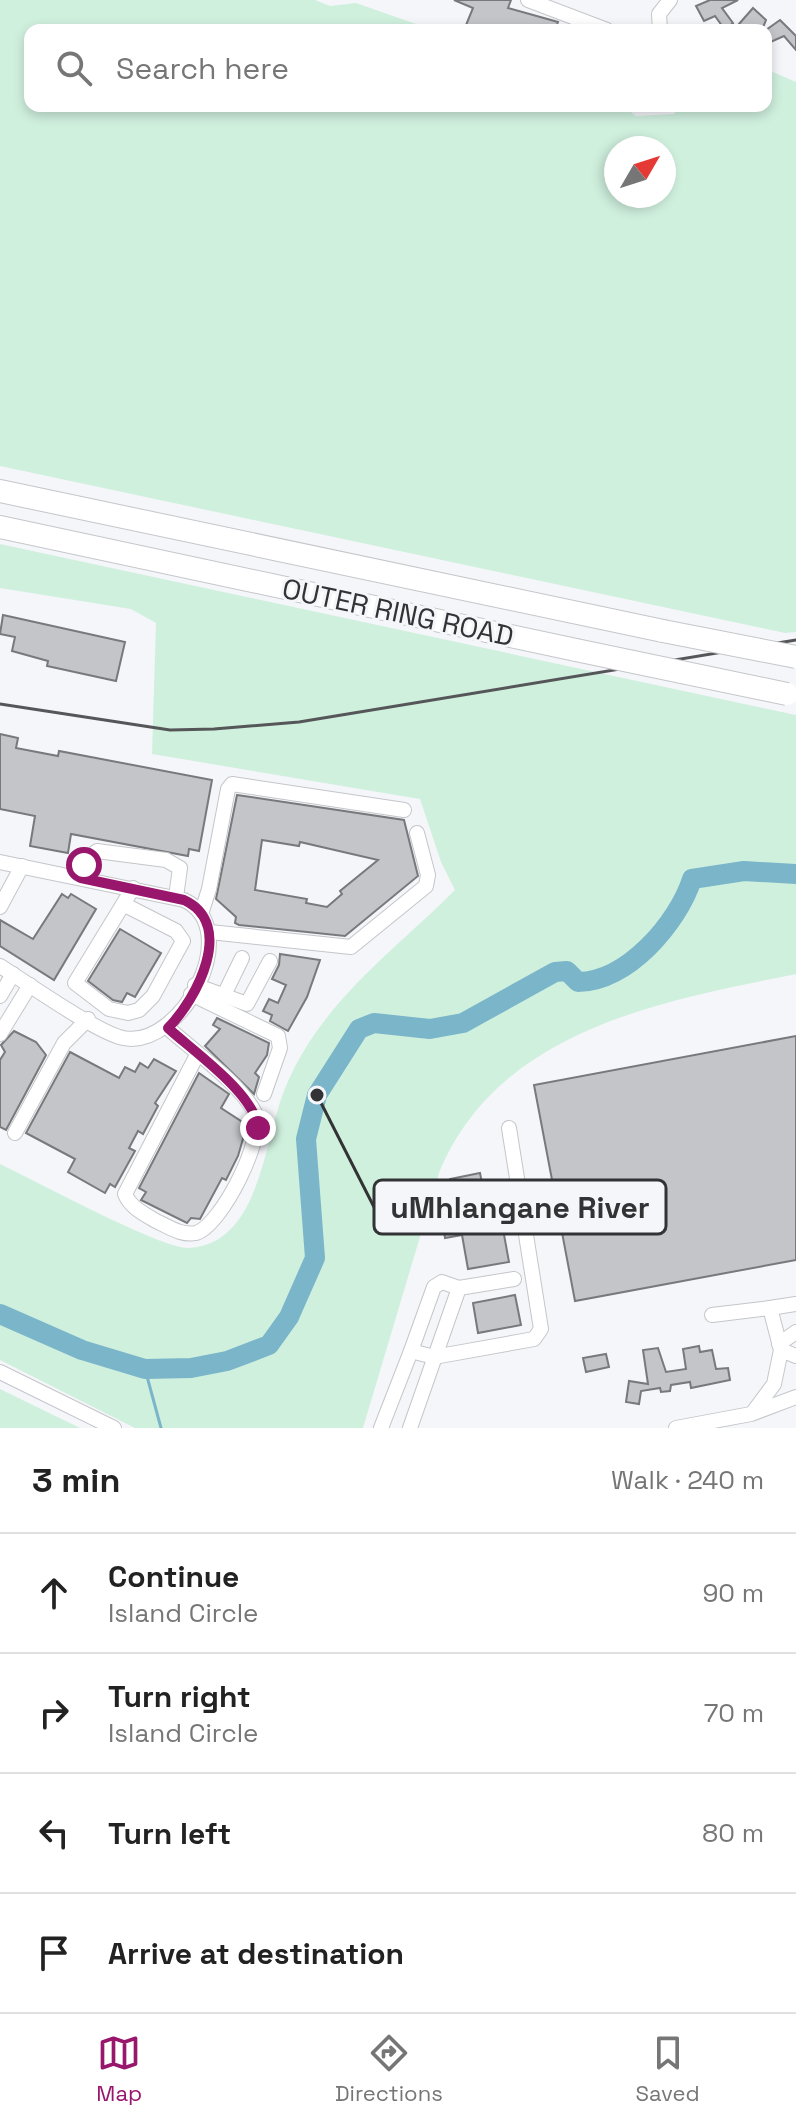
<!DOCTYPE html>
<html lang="en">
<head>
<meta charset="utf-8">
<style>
	body { margin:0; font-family:"Space Grotesk",sans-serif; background:#f6f6f6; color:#222 }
	.compass { position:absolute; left:604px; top:136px; width:72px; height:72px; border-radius:50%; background:#fff; box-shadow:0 4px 12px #0003; rotate:51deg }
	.stop { position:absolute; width:24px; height:24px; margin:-18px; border:6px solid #98176d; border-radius:50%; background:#fff }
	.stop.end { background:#98176d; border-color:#fff; box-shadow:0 2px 8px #0008 }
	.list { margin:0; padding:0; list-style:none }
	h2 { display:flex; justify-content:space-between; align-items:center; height:104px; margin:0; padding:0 32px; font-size:34px }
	h2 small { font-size:26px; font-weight:400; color:#767676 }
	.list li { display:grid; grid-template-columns:52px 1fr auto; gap:24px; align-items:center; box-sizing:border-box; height:120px; padding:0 32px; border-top:2px solid #e0e0e0 }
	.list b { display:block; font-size:30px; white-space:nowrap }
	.list p { margin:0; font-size:26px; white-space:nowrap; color:#767676 }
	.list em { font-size:26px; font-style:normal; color:#767676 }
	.icon { flex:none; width:44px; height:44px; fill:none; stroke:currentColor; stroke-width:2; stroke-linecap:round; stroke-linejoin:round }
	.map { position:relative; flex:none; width:796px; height:1428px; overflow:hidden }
	.search { position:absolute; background:#fff; box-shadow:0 4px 12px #0003; left:24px; right:24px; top:24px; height:88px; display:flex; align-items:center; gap:20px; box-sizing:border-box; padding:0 28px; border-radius:16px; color:#767676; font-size:30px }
	.sheet { height:584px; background:#fff }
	nav { display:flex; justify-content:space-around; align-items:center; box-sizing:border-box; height:112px; border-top:2px solid #e0e0e0; background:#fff; font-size:22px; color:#767676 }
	nav a { display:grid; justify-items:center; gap:4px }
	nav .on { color:#98176d }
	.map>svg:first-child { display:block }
	.green { fill:#d0f0de; fill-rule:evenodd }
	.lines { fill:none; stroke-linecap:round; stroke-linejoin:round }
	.stream { stroke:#7ab5ca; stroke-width:3 }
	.river { stroke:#7ab5ca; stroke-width:20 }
	.building { fill:#c3c5c9; stroke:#77797d; stroke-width:2; fill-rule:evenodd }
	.minor-casing { stroke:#c4c6ca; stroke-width:16 }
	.highway-casing { stroke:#c4c6ca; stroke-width:24 }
	.minor { stroke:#fff; stroke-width:14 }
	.highway { stroke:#fff; stroke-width:22 }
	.rail { stroke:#555658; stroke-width:3 }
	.highway-bridge-casing { stroke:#c4c6ca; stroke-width:24; stroke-linecap:butt }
	.highway-bridge { stroke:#fff; stroke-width:22 }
	.route { stroke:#98176d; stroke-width:10 }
	.labels { text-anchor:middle; stroke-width:6; stroke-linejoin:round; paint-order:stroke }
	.street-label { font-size:28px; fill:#323334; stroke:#f4f6fa }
	.leader { fill:none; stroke:#323334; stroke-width:3 }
	.callout-dot { fill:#323334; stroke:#f4f6fa; stroke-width:3 }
	.callout { fill:#f4f6fa; stroke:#323334; stroke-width:3 }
	.callout-label { font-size:30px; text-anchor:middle; font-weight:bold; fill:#323334 }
</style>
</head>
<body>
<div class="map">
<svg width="796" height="1428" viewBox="0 0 796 1428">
	<rect width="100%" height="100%" fill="#f4f6fa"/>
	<g class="green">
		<path d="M0,0h315l15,6 26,-3 77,27h-403v76h593l13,10 38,-2 7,-8h85v-37l30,13v550l-11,1 -785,-167zM616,148h48v48h-48z"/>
		<path d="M0,544l796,171v259c-134,27 -298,55 -357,199l-76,255h-228l-135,-68v-196c32,15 163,86 189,84 73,-5 74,-109 97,-162 36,-85 106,-133 169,-196l-14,-28 -21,-63 -268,-45 4,-131 -25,-14 -131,-21z"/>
		<polygon points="0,1389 80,1428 81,1428 0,1428"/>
	</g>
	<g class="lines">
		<polyline class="stream" points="145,1369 161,1428"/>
		<path class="river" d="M0,1314l82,36 63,19 46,-1 36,-7 42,-16 20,-28 26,-59 -9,-119 11,-44 42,-66 15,-6 56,6 33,-6 92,-51 12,-1 11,11c49,0 100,-59 114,-103l52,-8 52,3"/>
	</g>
	<g class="building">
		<polygon points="454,0 511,0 508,8 558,22 555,30 464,30 473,8"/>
		<polygon points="710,0 738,0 722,8 733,23 725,30 715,16 704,21 696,6"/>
		<polygon points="753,8 766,20 762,30 746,30 739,24"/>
		<polygon points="780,20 796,36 796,50 784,36 766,44 766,30"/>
		<polygon points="3,615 125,642 116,681 47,666 48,661 12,651 15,637 0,634"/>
		<polygon points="0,734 18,738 16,748 58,756 59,751 212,780 199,851 189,849 188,856 71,834 68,853 30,846 35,816 0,809"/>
		<path d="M237,795l167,25 14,56 -73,60 -106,-11 -4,-2 1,-6 -20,-18zM262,840l37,6 1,-4 78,18 -38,31 2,3 -15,13 -21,-4 1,-4 -52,-9z"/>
		<polygon points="62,894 68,898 71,894 96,909 54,980 0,946 0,920 33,939"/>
		<polygon points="120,929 161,953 135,997 127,993 122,1002 113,1000 88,981"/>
		<polygon points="280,954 320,960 307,997 288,1031 270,1021 272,1015 263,1011 269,999 278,1003 286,985 272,979 279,965"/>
		<polygon points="217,1018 269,1043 267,1055 255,1073 259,1077 254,1094 205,1046 220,1029 213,1025"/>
		<polygon points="14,1031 36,1042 46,1055 6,1130 0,1127 0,1060 5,1052 1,1045"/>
		<polygon points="796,1036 796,1260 575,1301 534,1085"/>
		<polygon points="70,1052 119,1078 125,1067 135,1072 140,1063 148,1068 154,1059 176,1071 155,1103 158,1106 143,1134 138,1131 129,1148 135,1151 115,1187 110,1184 105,1193 68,1172 75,1159 26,1133"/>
		<polygon points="199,1073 229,1094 221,1108 247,1125 238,1156 226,1180 222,1178 200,1219 191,1218 187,1223 141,1200 146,1192 139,1188"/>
		<polygon points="480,1173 487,1209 499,1207 509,1262 468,1269 462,1235 445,1238 442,1217 452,1215 450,1179"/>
		<polygon points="515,1295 521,1325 478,1333 473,1303"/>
		<polygon points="699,1346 700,1352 712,1350 716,1369 728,1368 730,1380 691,1388 690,1382 671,1385 670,1391 661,1392 660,1388 641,1391 639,1404 626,1402 629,1381 648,1384 643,1350 658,1348 666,1372 686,1369 683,1349"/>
		<polygon points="606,1354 609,1367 586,1372 583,1358"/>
	</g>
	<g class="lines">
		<defs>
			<g id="minor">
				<polyline points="528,0 607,30"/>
				<polyline points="660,30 659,14 670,0"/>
				<path d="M0,862l184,38c61,28 -2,150 -61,138 -27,-6 -96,-55 -123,-72"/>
				<polyline points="81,878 87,860 97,851 166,860 180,868 176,897"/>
				<polyline points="125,905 176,931 183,941 153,996 139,1010 128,1013 109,1009 75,983 133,888"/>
				<polyline points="0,907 22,866"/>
				<polyline points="202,911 209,889 228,789 232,784 404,810"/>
				<polyline points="210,932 351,947 426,886 428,875 417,833"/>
				<polyline points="195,985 247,1004 270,961"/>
				<polyline points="191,994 278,1036 280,1048 264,1094"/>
				<polyline points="224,995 242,958"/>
				<polyline points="0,996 13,974"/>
				<path d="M168,1028c24,22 73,56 87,85 11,24 -34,113 -59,120 -14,3 -27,-6 -40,-12 -12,-7 -26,-14 -31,-27l72,-139"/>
				<polyline points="0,1034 30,985"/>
				<polyline points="15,1133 64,1043 88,1019"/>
				<polyline points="459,1288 514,1279"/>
				<polyline points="770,1308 796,1304"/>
				<polyline points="712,1315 770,1308 781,1350"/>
				<polyline points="779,1344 796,1332"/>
				<polyline points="0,1372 114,1428"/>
				<polyline points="754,1411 774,1384 781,1350 796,1356"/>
				<polyline points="381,1428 411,1351 434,1357 534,1339 541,1329 509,1128"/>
				<polyline points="410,1428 459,1288 442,1282 434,1287 411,1351"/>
				<polyline points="676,1428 751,1414 796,1397"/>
			</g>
			<g id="highway">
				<polyline points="0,491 663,631"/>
				<polyline points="0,527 576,650"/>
			</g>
		</defs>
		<use href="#minor" class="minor-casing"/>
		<use href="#highway" class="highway-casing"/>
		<use href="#minor" class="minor"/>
		<use href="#highway" class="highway"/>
		<polyline class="rail" points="0,704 170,730 214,729 299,722 796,640"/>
		<defs>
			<g id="highway-bridge">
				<polyline points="663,631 796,657"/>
				<polyline points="576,650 787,694"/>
			</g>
		</defs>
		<use href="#highway-bridge" class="highway-bridge-casing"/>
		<use href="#highway-bridge" class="highway-bridge"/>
	</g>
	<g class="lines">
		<path class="route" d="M84,865l-3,13 103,22c52,24 13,99 -16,128 25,23 87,66 90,100"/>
	</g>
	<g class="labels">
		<g class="street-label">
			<text transform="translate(398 612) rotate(12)" y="10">OUTER RING ROAD</text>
		</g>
	</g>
	<path class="leader" d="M317 1095L374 1207"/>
	<circle class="callout-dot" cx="317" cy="1095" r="8"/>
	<rect class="callout" x="374" y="1180" width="292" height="54" rx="8"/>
	<g class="callout-label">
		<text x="520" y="1218">uMhlangane River</text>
	</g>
</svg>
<svg class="compass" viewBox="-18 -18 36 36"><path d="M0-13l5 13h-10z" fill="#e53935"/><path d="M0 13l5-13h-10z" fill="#767676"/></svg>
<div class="stop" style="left:84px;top:865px"></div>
<div class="stop end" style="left:258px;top:1128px"></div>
<div class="search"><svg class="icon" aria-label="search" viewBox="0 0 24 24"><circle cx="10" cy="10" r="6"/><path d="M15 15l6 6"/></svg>Search here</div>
</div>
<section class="sheet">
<h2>3 min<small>Walk · 240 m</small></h2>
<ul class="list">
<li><svg class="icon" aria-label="ahead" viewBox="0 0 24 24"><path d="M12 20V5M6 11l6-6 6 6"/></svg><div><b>Continue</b><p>Island Circle</p></div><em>90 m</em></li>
<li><svg class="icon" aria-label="right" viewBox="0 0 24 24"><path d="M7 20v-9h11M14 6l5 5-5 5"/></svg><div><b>Turn right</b><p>Island Circle</p></div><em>70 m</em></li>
<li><svg class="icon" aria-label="left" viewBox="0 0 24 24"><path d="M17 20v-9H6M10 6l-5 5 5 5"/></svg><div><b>Turn left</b></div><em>80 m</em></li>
<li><svg class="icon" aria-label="arrive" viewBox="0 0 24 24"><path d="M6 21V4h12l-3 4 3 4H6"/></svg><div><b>Arrive at destination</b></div></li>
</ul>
</section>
<nav>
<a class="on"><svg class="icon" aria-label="map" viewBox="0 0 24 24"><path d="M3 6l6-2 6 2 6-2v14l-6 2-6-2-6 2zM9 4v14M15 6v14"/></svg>Map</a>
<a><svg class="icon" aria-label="directions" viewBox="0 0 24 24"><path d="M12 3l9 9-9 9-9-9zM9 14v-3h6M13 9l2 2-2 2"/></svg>Directions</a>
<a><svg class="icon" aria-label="saved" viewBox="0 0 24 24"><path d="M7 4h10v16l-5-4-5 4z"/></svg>Saved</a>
</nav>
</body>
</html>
